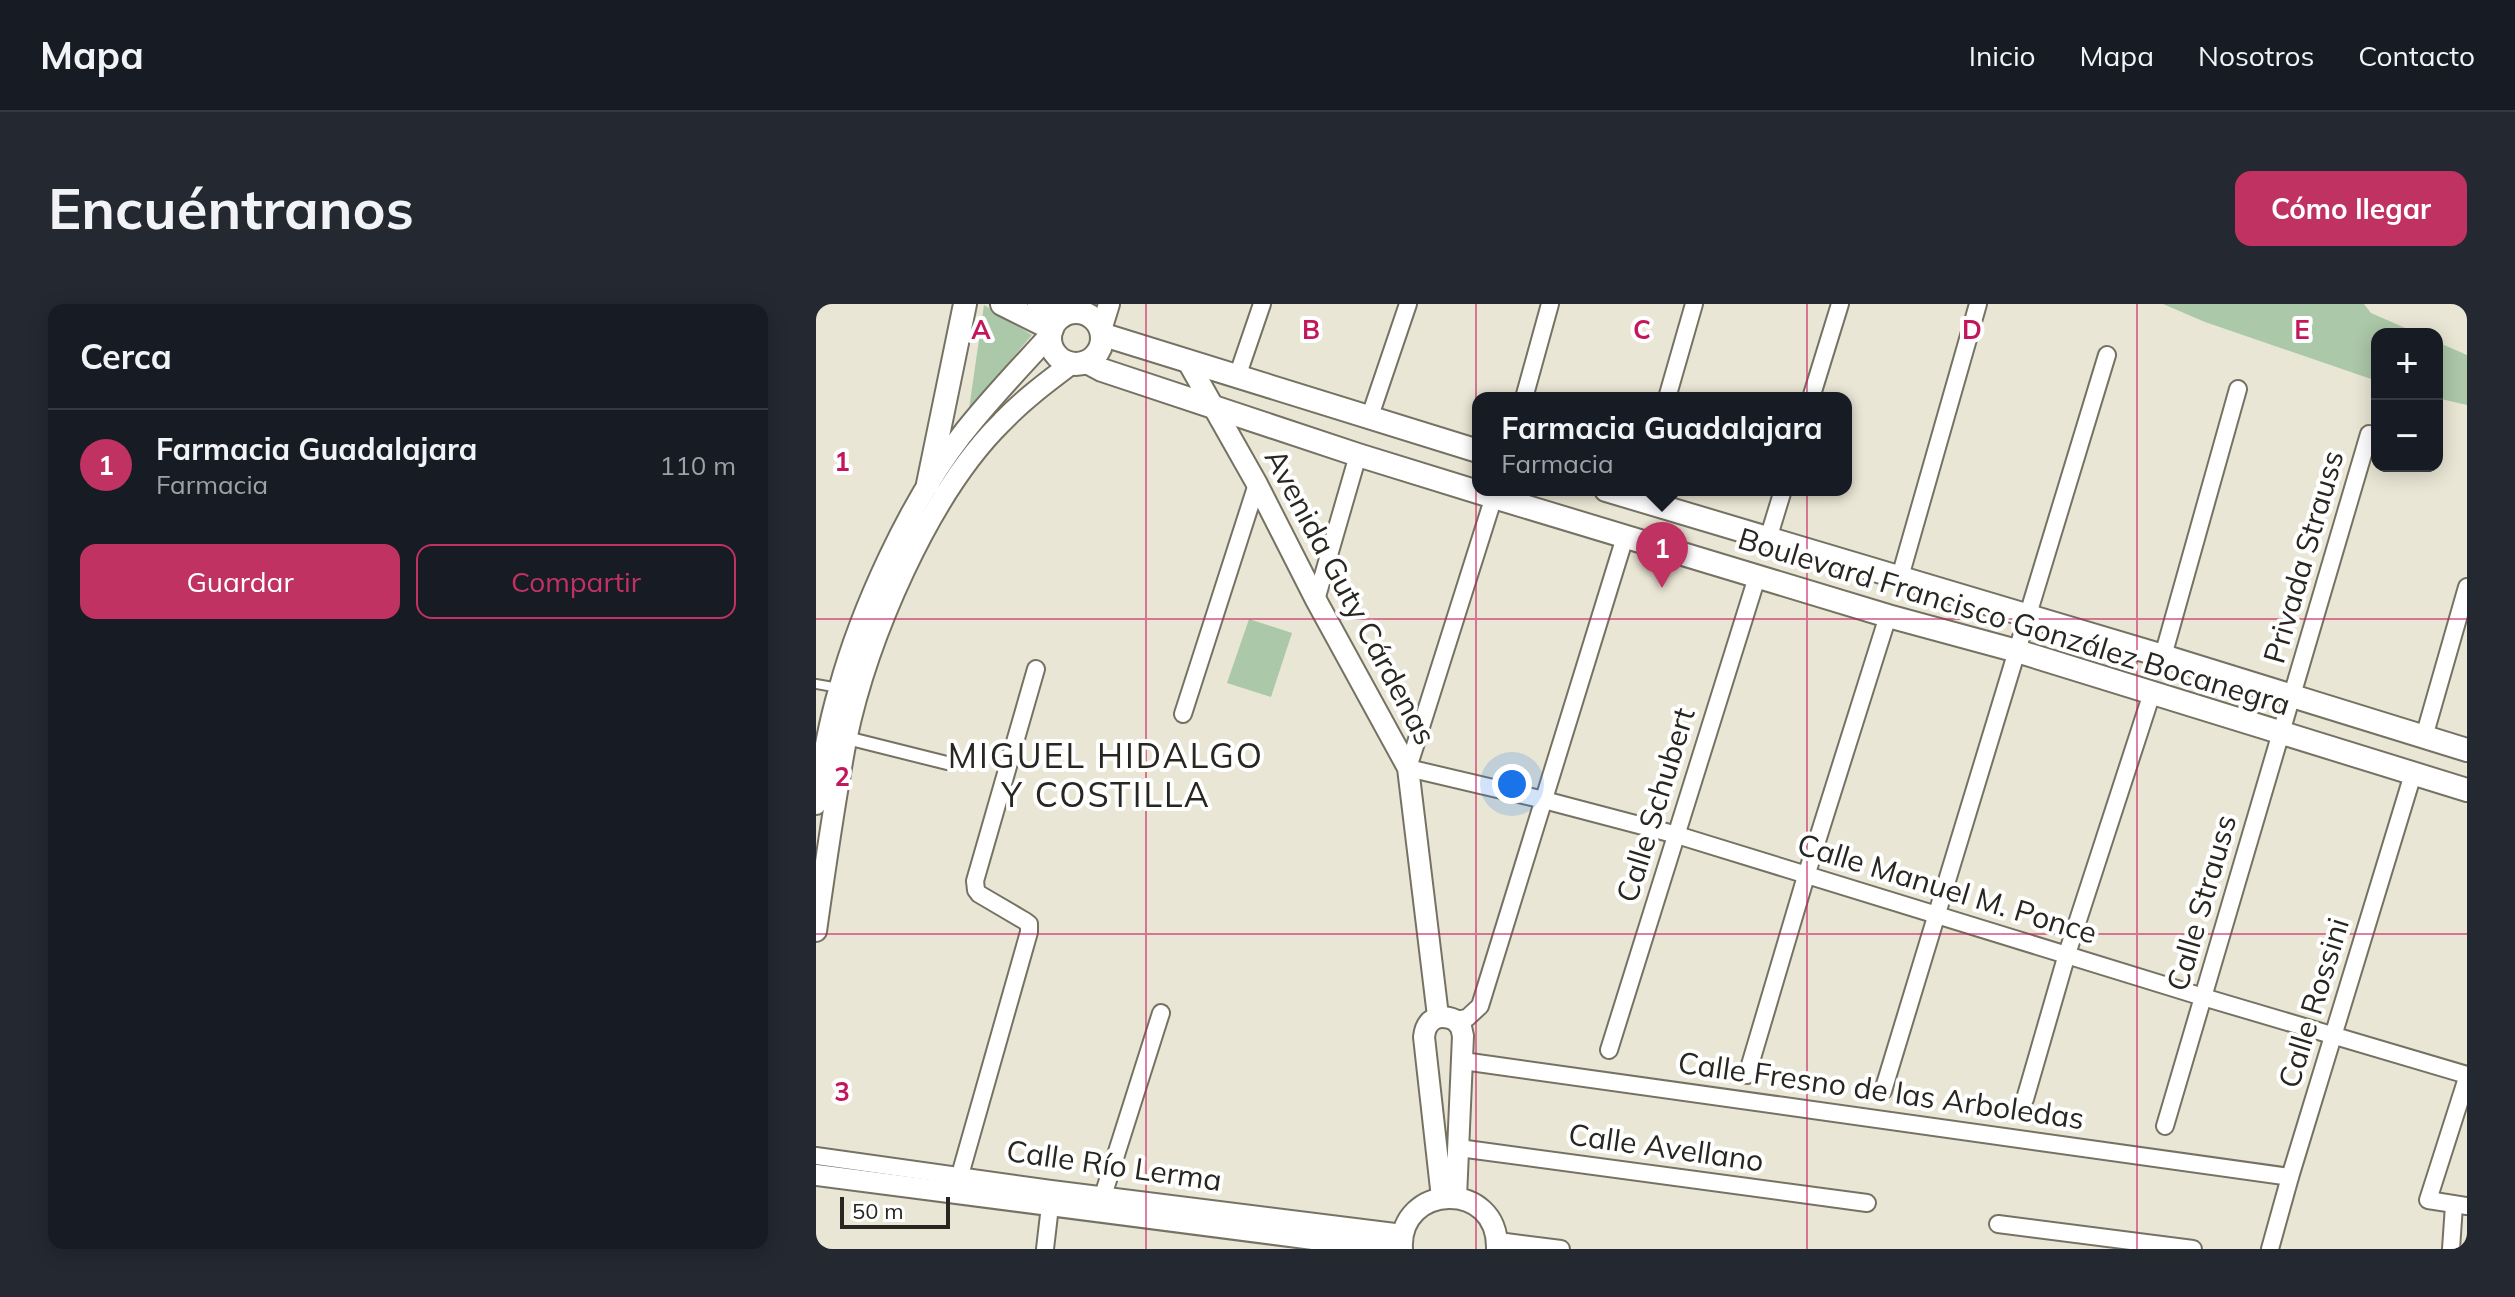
<!DOCTYPE html>
<html lang="es">
<head>
<meta charset="utf-8">
<style>
	body { margin:0; font-family:Mulish,sans-serif; background:#242831; color:#f1f3f6 }
	.controls { position:absolute; right:24px; top:24px; display:grid; overflow:hidden; border-radius:16px; box-shadow:0 4px 20px #0003 }
	.controls button { width:72px; height:72px; display:grid; place-items:center; padding:0; border:0; border-bottom:2px solid #363941; background:#171b24; color:#f1f3f6; font:40px sans-serif }
	.scale { position:absolute; left:24px; bottom:20px; width:110px; box-sizing:border-box; padding-left:8px; border:4px solid #282620; border-top:0; font-size:22px; line-height:28px; white-space:nowrap; color:#282620; -webkit-text-stroke:6px #fff; paint-order:stroke }
	.you { position:absolute; left:696px; top:480px; width:28px; height:28px; margin:-20px; border:6px solid #fff; border-radius:50%; background:#1a73e8; box-shadow:0 0 0 12px #1a73e833 }
	.badge { display:grid; place-items:center; width:52px; height:52px; border-radius:50%; background:#c03262; color:#fff; font-size:26px; font-weight:700 }
	.pin { position:absolute; translate:-50% -66px; filter:drop-shadow(0 2px 4px #0008) }
	.pin::after { content:''; position:absolute; top:42px; width:28px; height:24px; background:inherit; clip-path:polygon(0 0,100% 0,50% 100%) }
	.popup { position:absolute; left:656px; top:88px; width:380px; height:104px; box-sizing:border-box; display:grid; place-content:center; border-radius:16px; background:#171b24; filter:drop-shadow(0 2px 6px #0005); font-size:26px; white-space:nowrap; color:#9ea1a6 }
	.popup b { font-size:30px; color:#f1f3f6 }
	.popup::after { content:''; position:absolute; left:50%; top:100%; margin-left:-16px; border:16px solid transparent; border-top-color:#171b24 }
	.list { margin:0; padding:0; list-style:none }
	h2 { display:flex; justify-content:space-between; align-items:center; height:104px; margin:0; padding:0 32px; font-size:34px }
	h2 small { font-size:26px; font-weight:400; color:#9ea1a6 }
	.list li { display:grid; grid-template-columns:52px 1fr auto; gap:24px; align-items:center; box-sizing:border-box; height:112px; padding:0 32px; border-top:2px solid #363941 }
	.list b { display:block; font-size:30px; white-space:nowrap }
	.list p { margin:0; font-size:26px; white-space:nowrap; color:#9ea1a6 }
	.list em { font-size:26px; font-style:normal; color:#9ea1a6 }
	.actions { display:flex; gap:16px; padding:24px 32px }
	.actions a { flex:1; padding:18px 0; border:2px solid #c03262; border-radius:16px; text-align:center; font-size:28px; color:#c03262 }
	.actions .main { background:#c03262; color:#fff }
	.map { position:relative; flex:none; width:1651px; height:945px; overflow:hidden; border-radius:16px }
	header { display:flex; align-items:center; gap:48px; box-sizing:border-box; height:112px; padding:0 40px; background:#171b24; border-bottom:2px solid #363941 }
	header strong { font-size:38px }
	nav { display:flex; gap:44px; margin-inline-start:auto; font-size:28px }
	.intro { display:flex; align-items:center; justify-content:space-between; box-sizing:border-box; height:192px; padding:0 48px }
	h1 { margin:0; font-size:56px }
	.button { padding:20px 36px; border-radius:16px; background:#c03262; color:#fff; font-size:28px; font-weight:700 }
	main { display:flex; gap:48px; padding:0 48px }
	aside { flex:1; background:#171b24; border-radius:16px; box-shadow:0 4px 20px #0003 }
	.map>svg:first-child { display:block }
	.green { fill:#abc8a8 }
	.lines { fill:none; stroke-linecap:round; stroke-linejoin:round }
	.service-casing { stroke:#767263; stroke-width:12 }
	.pedestrian-casing { stroke:#767263; stroke-width:16 }
	.minor-casing { stroke:#767263; stroke-width:20 }
	.tertiary-casing { stroke:#767263; stroke-width:24 }
	.secondary-casing { stroke:#767263; stroke-width:26 }
	.service { stroke:#fff; stroke-width:8 }
	.pedestrian { stroke:#fff; stroke-width:12 }
	.minor { stroke:#fff; stroke-width:16 }
	.tertiary { stroke:#fff; stroke-width:20 }
	.secondary { stroke:#fff; stroke-width:22 }
	.grid { fill:none; stroke:#c2185b; stroke-width:2; stroke-opacity:0.55 }
	.labels { text-anchor:middle; stroke-width:8; stroke-linejoin:round; paint-order:stroke }
	.street-label { font-size:30px; fill:#282620; stroke:#fff }
	.quarter-label { font-size:34px; letter-spacing:2px; fill:#282620; stroke:#fff }
	.grid-label { font-size:26px; text-anchor:middle; font-weight:bold; fill:#c2185b; stroke:#fff; stroke-width:8; stroke-linejoin:round; paint-order:stroke }
</style>
</head>
<body>
<header>
<strong>Mapa</strong>
<nav><a>Inicio</a><a>Mapa</a><a>Nosotros</a><a>Contacto</a></nav>
</header>
<div class="intro"><h1>Encuéntranos</h1><a class="button">Cómo llegar</a></div>
<main>
<aside>
<h2>Cerca<small></small></h2>
<ul class="list">
<li><span class="badge">1</span><div><b>Farmacia Guadalajara</b><p>Farmacia</p></div><em>110 m</em></li>
</ul>
<div class="actions"><a class="main">Guardar</a><a>Compartir</a></div>
</aside>
<div class="map">
<svg width="1651" height="945" viewBox="0 0 1651 945">
	<rect width="100%" height="100%" fill="#eae6d5"/>
	<g class="green">
		<polygon points="1347,0 1548,0 1555,9 1603,30 1561,30 1561,77 1389,18"/>
		<polygon points="168,1 216,31 153,105"/>
		<polygon points="1621,38 1651,51 1651,101 1621,94"/>
		<polygon points="433,315 476,329 455,393 411,379"/>
	</g>
	<g class="lines">
		<defs>
			<polyline id="service" points="0,380 23,384"/>
			<polyline id="pedestrian" points="31,434 131,459"/>
			<g id="minor">
				<polyline points="421,73 446,0"/>
				<polyline points="708,94 734,0"/>
				<polyline points="851,94 878,0"/>
				<polyline points="995,94 1024,0"/>
				<polyline points="553,115 592,0"/>
				<polyline points="680,186 592,464 728,496 861,531 1387,693 1651,771"/>
				<polyline points="952,235 967,186"/>
				<polyline points="1084,273 1162,0"/>
				<polyline points="500,296 542,151"/>
				<polyline points="1347,352 1422,85"/>
				<polyline points="367,410 441,180"/>
				<polyline points="1608,433 1651,283"/>
				<polyline points="639,716 651,714 664,702 809,233"/>
				<polyline points="793,746 941,273"/>
				<polyline points="647,757 1474,873"/>
				<polyline points="931,771 990,572 1072,312"/>
				<polyline points="1651,774 1612,896 1651,902"/>
				<polyline points="1067,787 1291,51"/>
				<polyline points="1209,795 1251,650 1336,389"/>
				<polyline points="1349,822 1553,130"/>
				<polyline points="643,844 1051,899"/>
				<polyline points="0,852 235,885 587,929"/>
				<polyline points="144,871 213,628 213,620 209,617 163,590 160,586 159,577 220,365"/>
				<polyline points="285,898 345,709"/>
				<polyline points="1182,920 1377,945"/>
				<polyline points="682,937 745,945"/>
				<polyline points="229,945 234,902"/>
				<polyline points="1454,945 1474,873 1597,470"/>
				<polyline points="1635,945 1638,901"/>
			</g>
			<g id="tertiary">
				<polyline points="258,8 260,0"/>
				<polyline points="285,26 293,0"/>
				<polyline points="372,58 441,180 500,296 592,464 622,712"/>
				<path d="M0,500c6,-39 12,-77 23,-114 22,-81 71,-188 122,-254 27,-35 59,-68 89,-101"/>
				<path d="M0,627c9,-64 18,-128 30,-191 21,-101 82,-245 156,-318 21,-22 45,-40 69,-58"/>
				<polyline points="0,871 574,945"/>
				<path d="M626,894l-18,-161c2,-18 14,-24 31,-17l6,7 2,9 -7,161"/>
				<path d="M586,945c-4,-66 97,-70 95,0"/>
			</g>
			<g id="secondary">
				<polyline points="186,0 236,25"/>
				<polyline points="223,0 246,12"/>
				<circle cx="260" cy="34" r="26"/>
				<polyline points="288,31 662,147"/>
				<polyline points="271,58 286,66 542,151 678,193 1072,312 1201,347 1651,486"/>
				<polyline points="112,180 149,0"/>
				<polyline points="790,186 1347,352 1651,446"/>
			</g>
		</defs>
		<use href="#service" class="service-casing"/>
		<use href="#pedestrian" class="pedestrian-casing"/>
		<use href="#minor" class="minor-casing"/>
		<use href="#tertiary" class="tertiary-casing"/>
		<use href="#secondary" class="secondary-casing"/>
		<use href="#service" class="service"/>
		<use href="#pedestrian" class="pedestrian"/>
		<use href="#minor" class="minor"/>
		<use href="#tertiary" class="tertiary"/>
		<use href="#secondary" class="secondary"/>
	</g>
	<path class="grid" d="M330,0v945M660,0v945M991,0v945M1321,0v945M0,315h1651M0,630h1651"/>
	<g class="labels">
		<g class="street-label">
			<text transform="translate(1488 253) rotate(-74)" y="10">Privada Strauss</text>
			<text transform="translate(534 293) rotate(62)" y="10">Avenida Guty Cárdenas</text>
			<text transform="translate(1198 318) rotate(17)" y="10">Boulevard Francisco González Bocanegra</text>
			<text transform="translate(840 501) rotate(-73)" y="10">Calle Schubert</text>
			<text transform="translate(1131 585) rotate(17)" y="10">Calle Manuel M. Ponce</text>
			<text transform="translate(1386 599) rotate(-74)" y="10">Calle Strauss</text>
			<text transform="translate(1498 699) rotate(-73)" y="10">Calle Rossini</text>
			<text transform="translate(1065 787) rotate(8)" y="10">Calle Fresno de las Arboledas</text>
			<text transform="translate(850 844) rotate(8)" y="10">Calle Avellano</text>
			<text transform="translate(298 862) rotate(8)" y="10">Calle Río Lerma</text>
		</g>
		<g class="quarter-label">
			<text x="290" y="464">MIGUEL HIDALGO<tspan x="290" dy="39">Y COSTILLA</tspan></text>
		</g>
	</g>
	<g class="grid-label">
		<text x="165" y="35">A</text>
		<text x="495" y="35">B</text>
		<text x="826" y="35">C</text>
		<text x="1156" y="35">D</text>
		<text x="1486" y="35">E</text>
		<text x="26" y="167">1</text>
		<text x="26" y="482">2</text>
		<text x="26" y="797">3</text>
	</g>
</svg>
<div class="controls">
<button>+</button>
<button>−</button>
</div>
<div class="scale">50 m</div>
<div class="you"></div>
<div class="pin badge" style="left:846px;top:284px">1</div>
<div class="popup"><b>Farmacia Guadalajara</b>Farmacia</div>
</div>
</main>
</body>
</html>
